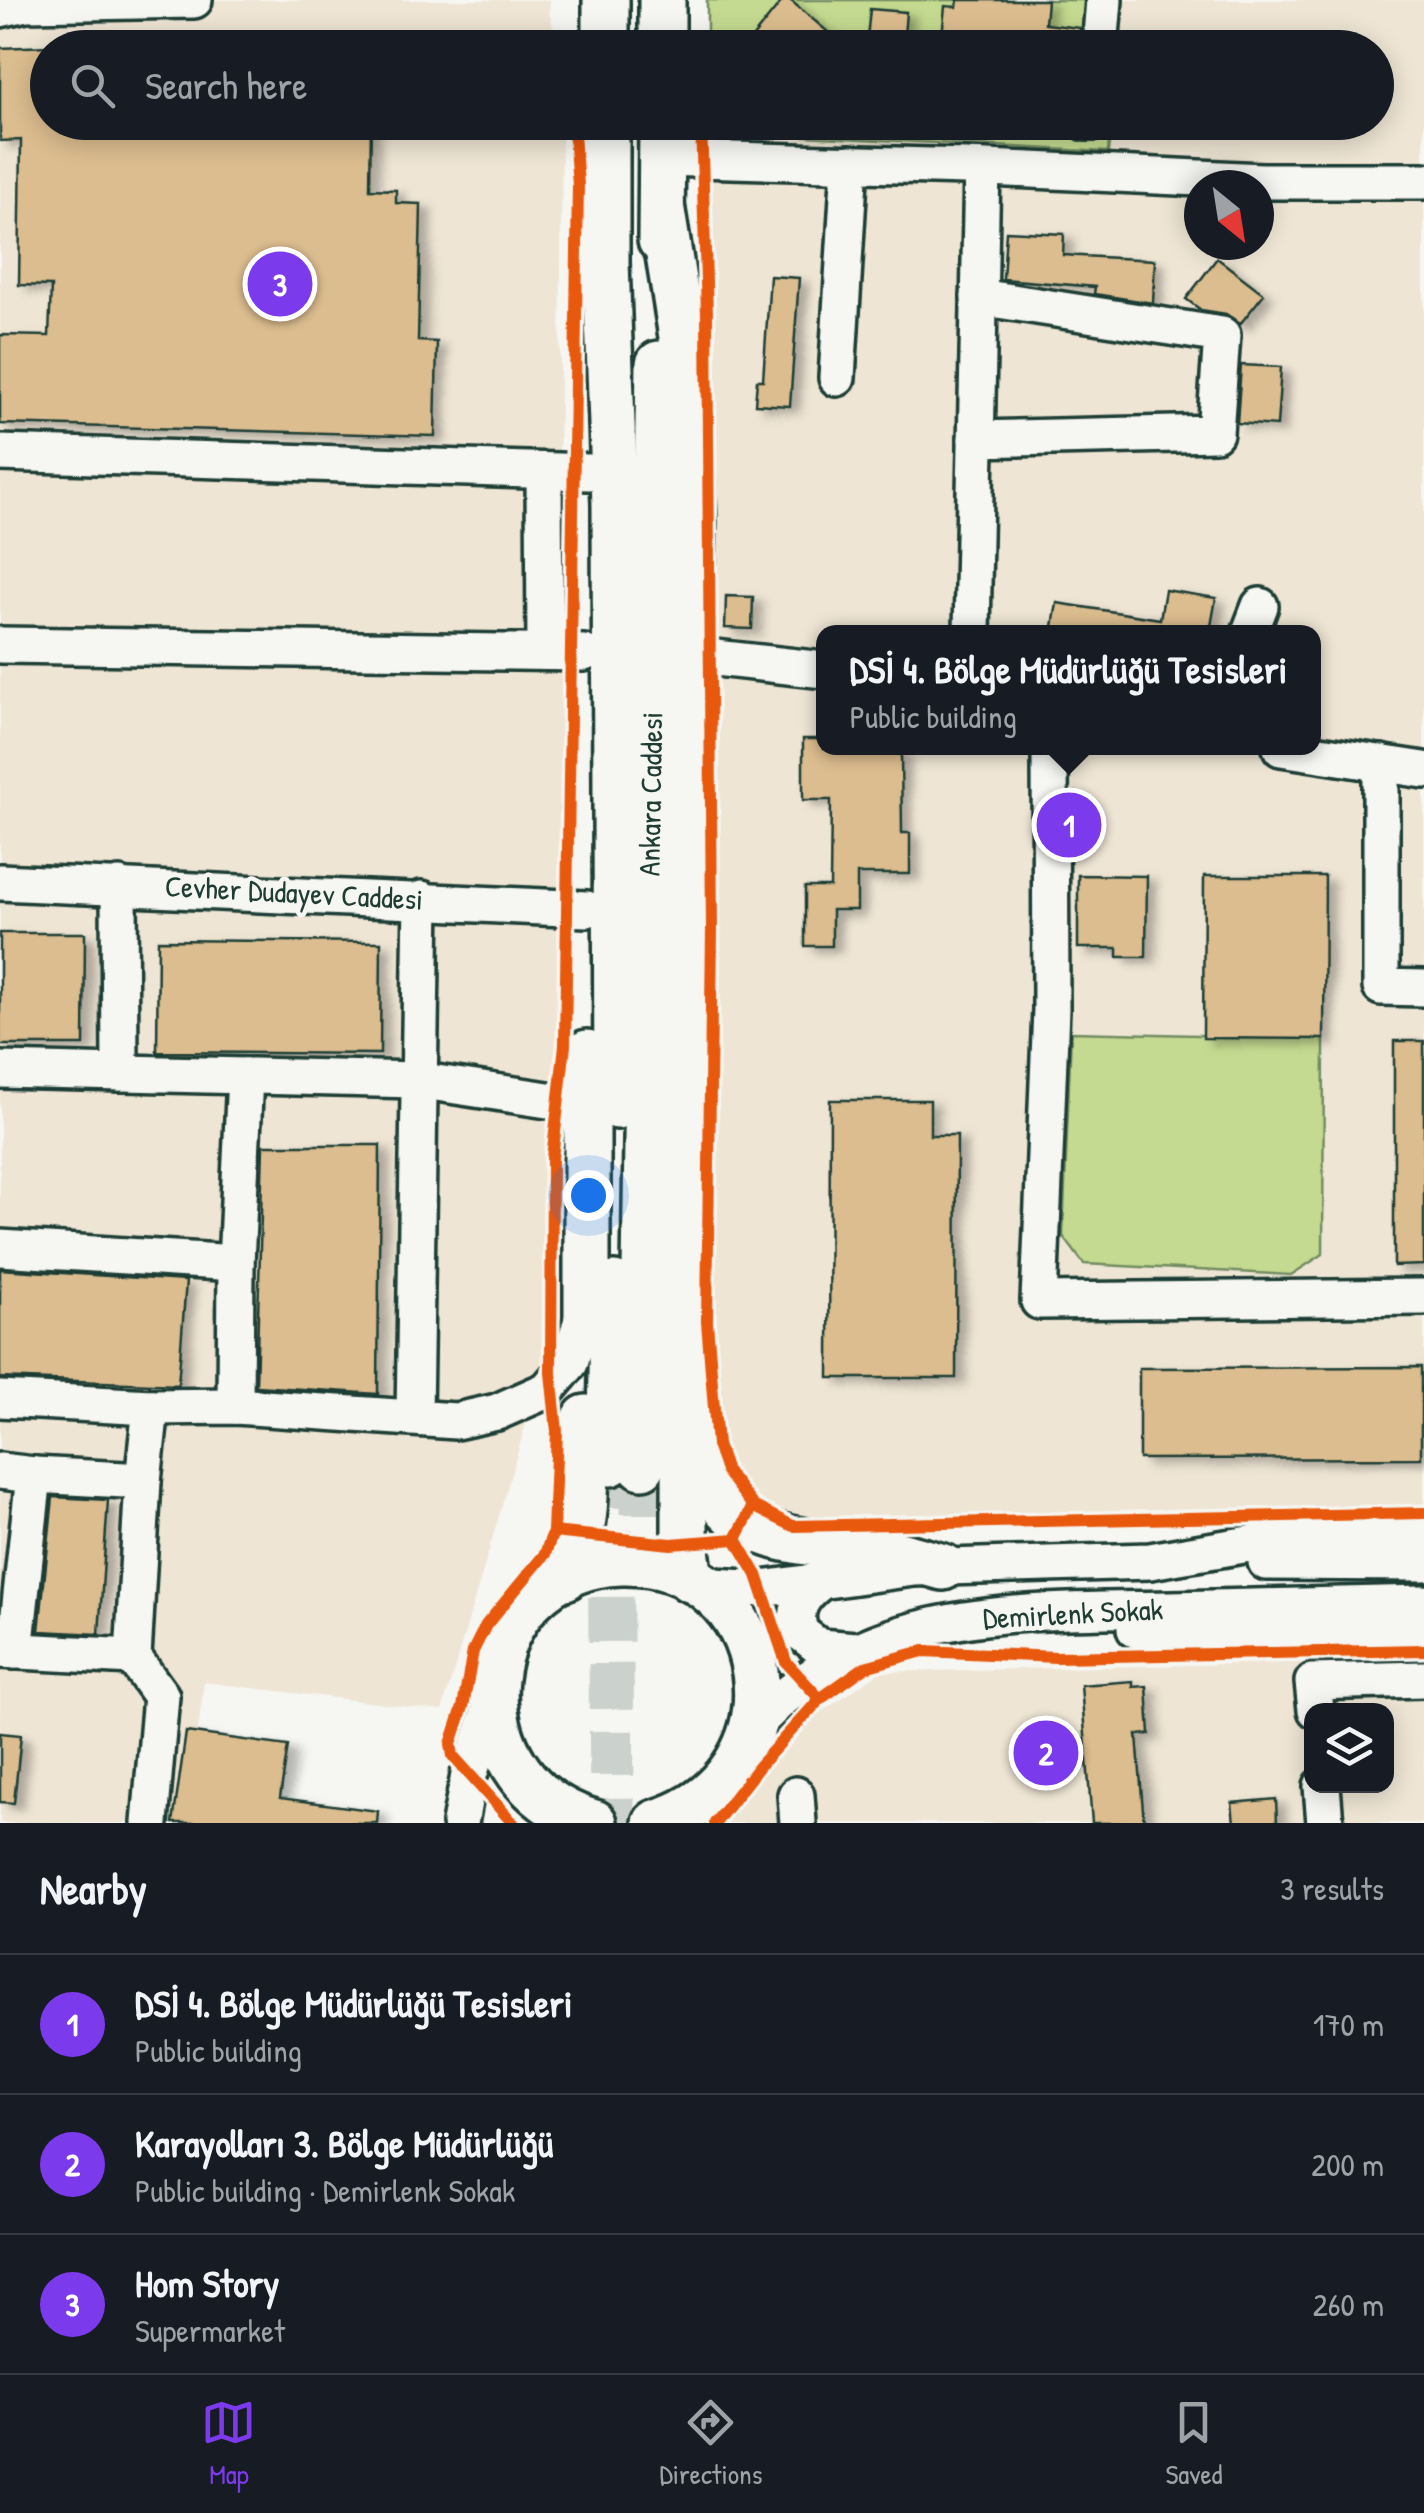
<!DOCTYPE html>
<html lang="en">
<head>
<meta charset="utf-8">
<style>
	body { margin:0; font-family:"Patrick Hand",sans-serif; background:#242831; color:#f1f3f6 }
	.controls { position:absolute; right:30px; bottom:30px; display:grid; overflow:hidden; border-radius:20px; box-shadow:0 5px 25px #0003 }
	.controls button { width:90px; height:90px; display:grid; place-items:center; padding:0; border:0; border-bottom:2px solid #363941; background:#171b24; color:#f1f3f6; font:50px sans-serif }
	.compass { position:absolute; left:1184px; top:170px; width:90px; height:90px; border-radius:50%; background:#171b24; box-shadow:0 5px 25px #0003; rotate:150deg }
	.you { position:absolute; left:588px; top:1195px; width:35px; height:35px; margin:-25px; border:8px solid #fff; border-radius:50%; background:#1a73e8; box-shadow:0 0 0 15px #1a73e833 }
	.badge { display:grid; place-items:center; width:65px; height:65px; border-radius:50%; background:#7c3aed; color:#fff; font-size:32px; font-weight:700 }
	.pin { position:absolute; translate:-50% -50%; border:5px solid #fff; box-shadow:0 2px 10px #0006 }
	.popup { position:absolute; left:816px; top:625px; width:505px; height:130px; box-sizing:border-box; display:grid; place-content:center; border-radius:20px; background:#171b24; filter:drop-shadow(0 2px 8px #0005); font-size:32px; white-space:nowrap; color:#9ea1a6 }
	.popup b { font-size:38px; color:#f1f3f6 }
	.popup::after { content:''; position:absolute; left:50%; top:100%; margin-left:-20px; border:20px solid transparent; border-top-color:#171b24 }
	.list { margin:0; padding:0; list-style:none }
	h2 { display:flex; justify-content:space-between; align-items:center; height:130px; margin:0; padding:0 40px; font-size:42px }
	h2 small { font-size:32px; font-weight:400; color:#9ea1a6 }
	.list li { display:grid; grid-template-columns:65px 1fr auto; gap:30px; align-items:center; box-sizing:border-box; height:140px; padding:0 40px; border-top:2px solid #363941 }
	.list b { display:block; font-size:38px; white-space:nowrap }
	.list p { margin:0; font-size:32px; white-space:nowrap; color:#9ea1a6 }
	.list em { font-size:32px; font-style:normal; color:#9ea1a6 }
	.icon { flex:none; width:55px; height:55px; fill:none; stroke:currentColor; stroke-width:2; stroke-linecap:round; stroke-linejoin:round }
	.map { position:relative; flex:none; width:1424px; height:1823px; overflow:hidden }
	.search { position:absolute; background:#171b24; box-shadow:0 5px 25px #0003; left:30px; right:30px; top:30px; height:110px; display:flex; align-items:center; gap:25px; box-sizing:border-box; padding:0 35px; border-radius:55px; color:#9ea1a6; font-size:38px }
	.sheet { height:550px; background:#171b24 }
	nav { display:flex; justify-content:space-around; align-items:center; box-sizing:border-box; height:140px; border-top:2px solid #363941; background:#171b24; font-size:28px; color:#9ea1a6 }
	nav a { display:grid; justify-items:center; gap:5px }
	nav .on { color:#7c3aed }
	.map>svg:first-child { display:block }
	.built { fill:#eee5d4; fill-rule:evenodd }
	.green { fill:#c4da90; stroke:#728c62; stroke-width:2.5 }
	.building { fill:#dcbd8f; stroke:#1f3d34; stroke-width:2.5; filter:url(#shadow) }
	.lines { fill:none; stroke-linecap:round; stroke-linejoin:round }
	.major-tunnel { stroke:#cbd1cc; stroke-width:45; stroke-dasharray:45 22; stroke-linecap:butt }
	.minor-casing { stroke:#1f3d34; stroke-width:42 }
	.major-casing { stroke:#1f3d34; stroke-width:52 }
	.minor { stroke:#f6f6f2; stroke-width:35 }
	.major { stroke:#f6f6f2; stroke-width:45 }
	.cycleway-casing { stroke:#f6f6f2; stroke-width:19 }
	.cycleway { stroke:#e8590c; stroke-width:12 }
	.labels { text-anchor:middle; stroke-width:9; stroke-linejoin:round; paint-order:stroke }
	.street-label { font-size:30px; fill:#1f3d34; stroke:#f6f6f2 }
</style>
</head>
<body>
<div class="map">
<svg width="1424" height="1823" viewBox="0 0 1424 1823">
	<defs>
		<filter id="shadow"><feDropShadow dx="9" dy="5.5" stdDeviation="5" flood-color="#0004"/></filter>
	</defs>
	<rect width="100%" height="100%" fill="#f6f6f2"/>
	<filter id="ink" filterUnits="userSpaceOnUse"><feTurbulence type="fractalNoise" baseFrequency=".01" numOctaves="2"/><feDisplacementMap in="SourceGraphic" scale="20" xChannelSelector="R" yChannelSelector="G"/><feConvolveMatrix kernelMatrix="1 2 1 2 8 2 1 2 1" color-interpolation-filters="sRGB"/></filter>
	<g filter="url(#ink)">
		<g class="built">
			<polygon points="0,0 550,0 549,12 559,47 48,48 48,122 562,123 559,486 573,1262 442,1711 204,1682 186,1823 0,1823"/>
			<path d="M927,0h497v1506l-631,14 -46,-30 -12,-15 -13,-30 -5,-40 -4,-1203 -5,-71 214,11 2,-20h452v-74l-450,-1zM1199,185h60v60h-60zM824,632h490v116h-490z"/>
			<path d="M1424,1660v163h-698l75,-97 79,-54zM1312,1710h74v76h-74z"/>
		</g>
		<g class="green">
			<polygon points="707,0 1121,0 1117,48 707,47"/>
			<polygon points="708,123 1111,123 1108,152 708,131"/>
			<polygon points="1071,1032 1324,1038 1323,1254 1291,1275 1084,1264 1063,1236"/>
		</g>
		<g class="building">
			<polygon points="783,0 790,0 847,48 744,48"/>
			<polygon points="958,0 1047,0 1045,24 1080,28 1079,48 1041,48 942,37 945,6 957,7"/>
			<polygon points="870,9 906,12 903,48 866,48"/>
			<polygon points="48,46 48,122 371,122 370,189 396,190 396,203 421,204 418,341 437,342 435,436 0,424 0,335 49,336 51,286 19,285 21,140 0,141 0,48"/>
			<polygon points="1006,231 1064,234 1063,255 1155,260 1153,303 1094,294 1095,287 1003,279"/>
			<polygon points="1217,258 1264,294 1240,324 1226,314 1201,310 1186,299"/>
			<polygon points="770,276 799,278 790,406 755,404 757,380 763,380"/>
			<polygon points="1241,365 1281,367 1277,426 1237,423"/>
			<polygon points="1165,590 1216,598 1210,632 1052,632 1057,603 1160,619"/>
			<polygon points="726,596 753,597 752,629 725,628"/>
			<polygon points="803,739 824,739 824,748 901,751 902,833 910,833 910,874 857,874 857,910 832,910 832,946 805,946 805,887 830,887 831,800 803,800"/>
			<polygon points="1078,875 1147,876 1146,957 1118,957 1118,948 1078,948"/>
			<polygon points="1204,876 1325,876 1324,1039 1203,1038"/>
			<polygon points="0,933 85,933 84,1045 0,1045"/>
			<polygon points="158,940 381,942 380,1054 157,1052"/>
			<polygon points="1394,1041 1424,1041 1424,1265 1394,1266"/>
			<polygon points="830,1100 930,1100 930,1135 957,1135 956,1378 829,1378"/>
			<polygon points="263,1145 380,1145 378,1394 256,1386"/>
			<polygon points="0,1269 186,1281 178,1385 0,1378"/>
			<polygon points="1421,1367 1421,1458 1139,1459 1139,1368"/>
			<polygon points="53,1497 108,1500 99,1634 39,1631"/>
			<polygon points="1133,1681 1133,1687 1147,1686 1150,1734 1137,1735 1144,1823 1092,1823 1081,1685"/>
			<polygon points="186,1732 288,1746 280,1798 378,1811 377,1823 173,1823"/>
			<polygon points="0,1733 21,1735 14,1803 0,1802"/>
			<polygon points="1276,1799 1277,1823 1234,1823 1232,1803"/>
		</g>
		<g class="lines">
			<g class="major-tunnel">
				<polyline points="610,1463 612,1823"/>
				<polyline points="642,1581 642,1466"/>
			</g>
			<defs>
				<g id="minor">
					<polyline points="0,9 26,3 194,0"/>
					<polyline points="1100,48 1104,0"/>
					<polyline points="1086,122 1094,122"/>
					<polyline points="661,158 966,167 1262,181 1424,181"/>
					<polyline points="837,378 850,163"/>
					<polyline points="976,439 1215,433 1222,335 979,297"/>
					<polyline points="0,453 589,472"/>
					<polyline points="544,471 545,652"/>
					<polyline points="972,632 982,168"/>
					<polyline points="1250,632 1260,606"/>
					<polyline points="0,645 584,653"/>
					<polyline points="689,655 824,670"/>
					<polyline points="1050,748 1051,1009 1039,1301 1424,1297"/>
					<polyline points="1281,748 1424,770"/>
					<polyline points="1381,763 1381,987 1424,988"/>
					<polyline points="0,882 587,909"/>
					<polyline points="119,886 120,1073"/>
					<polyline points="0,1070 417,1080 587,1106"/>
					<polyline points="0,1248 236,1263"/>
					<polyline points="0,1399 151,1407 235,1406 456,1421 497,1412 547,1390 570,1363 587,1301"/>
					<polyline points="235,1406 236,1263 245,1076"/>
					<polyline points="414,1417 422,899"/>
					<polyline points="0,1471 34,1475 15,1651"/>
					<polyline points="34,1475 143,1481"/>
					<polyline points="1266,1562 1424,1563"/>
					<path d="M819,1583c-18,14 -27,28 -18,50l18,14 37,3"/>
					<polyline points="699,1585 762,1589 914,1568 1150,1561 1273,1540 1424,1533"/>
					<polyline points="1135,1629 1212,1634 1424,1630"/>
					<polyline points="0,1650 133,1657"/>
					<polyline points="1316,1710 1313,1682 1424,1679"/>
					<path d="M754,1727c108,-123 267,-115 418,-118 84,-2 168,-4 252,-6"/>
					<polyline points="1322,1786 1325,1823"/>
					<polyline points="796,1795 798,1823"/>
					<polyline points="150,1823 161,1696 133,1657 143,1481 151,1407"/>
					<polyline points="460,1823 469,1775 493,1702"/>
				</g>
				<g id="major">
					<polyline points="606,48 606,0"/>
					<polyline points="662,48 662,0"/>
					<polyline points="606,122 606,262 615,505 617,1106"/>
					<polyline points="662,211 687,368 693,520 686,898 685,1543 690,1579"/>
					<polyline points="661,240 662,122"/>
					<polyline points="587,1329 587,1053"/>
					<path d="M693,1437c28,111 90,100 183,114 23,3 45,10 67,16"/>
					<polyline points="610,1463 614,1285"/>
					<polyline points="642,1466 659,364"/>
					<path d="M565,1577c26,-46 20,-107 21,-159"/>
					<path d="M594,1823c-148,-42 -125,-256 27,-261 156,-4 190,213 35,261"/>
				</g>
			</defs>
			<use href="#minor" class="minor-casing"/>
			<use href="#major" class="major-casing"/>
			<use href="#minor" class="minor"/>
			<use href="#major" class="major"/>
			<defs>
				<g id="cycleway">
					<polyline points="701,122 707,314 712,930 707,1322 717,1445 726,1471 753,1506 736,1539 757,1575 786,1662 820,1699 759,1766 715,1823"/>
					<polyline points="753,1506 793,1526 1424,1513"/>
					<polyline points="553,1532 671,1544 736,1539"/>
					<polyline points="820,1699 865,1667 923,1651 1056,1657 1424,1650"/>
					<polyline points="513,1823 453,1756 451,1744 463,1707 473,1651 486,1625 545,1554 553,1532 557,1431 551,1373 552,1158 565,1045 578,185 573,122"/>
				</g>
			</defs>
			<use href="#cycleway" class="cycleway-casing"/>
			<use href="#cycleway" class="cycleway"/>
		</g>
	</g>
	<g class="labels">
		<g class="street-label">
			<text transform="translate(651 794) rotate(-89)" y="10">Ankara Caddesi</text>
			<text transform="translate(294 893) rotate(3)" y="10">Cevher Dudayev Caddesi</text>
			<text transform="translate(1073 1614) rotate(-3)" y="10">Demirlenk Sokak</text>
		</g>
	</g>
</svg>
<div class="controls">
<button><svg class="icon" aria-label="layers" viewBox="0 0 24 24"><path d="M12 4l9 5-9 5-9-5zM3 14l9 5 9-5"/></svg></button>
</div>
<svg class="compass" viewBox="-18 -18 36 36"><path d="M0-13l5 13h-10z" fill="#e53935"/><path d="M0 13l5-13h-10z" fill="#9ea1a6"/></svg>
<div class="you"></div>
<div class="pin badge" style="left:1069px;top:825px">1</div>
<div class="popup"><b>DSİ 4. Bölge Müdürlüğü Tesisleri</b>Public building</div>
<div class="pin badge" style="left:1046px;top:1753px">2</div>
<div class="pin badge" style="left:280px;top:284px">3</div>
<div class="search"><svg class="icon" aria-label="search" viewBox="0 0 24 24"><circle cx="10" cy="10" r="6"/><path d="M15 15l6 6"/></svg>Search here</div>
</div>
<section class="sheet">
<h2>Nearby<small>3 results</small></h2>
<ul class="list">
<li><span class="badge">1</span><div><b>DSİ 4. Bölge Müdürlüğü Tesisleri</b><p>Public building</p></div><em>170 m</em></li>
<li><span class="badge">2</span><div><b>Karayolları 3. Bölge Müdürlüğü</b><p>Public building · Demirlenk Sokak</p></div><em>200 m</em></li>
<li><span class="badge">3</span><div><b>Hom Story</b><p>Supermarket</p></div><em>260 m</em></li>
</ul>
</section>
<nav>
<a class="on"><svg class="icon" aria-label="map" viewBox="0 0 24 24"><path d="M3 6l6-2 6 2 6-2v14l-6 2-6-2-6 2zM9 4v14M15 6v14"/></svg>Map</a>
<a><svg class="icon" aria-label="directions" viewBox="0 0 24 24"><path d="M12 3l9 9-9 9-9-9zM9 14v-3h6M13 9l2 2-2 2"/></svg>Directions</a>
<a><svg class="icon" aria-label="saved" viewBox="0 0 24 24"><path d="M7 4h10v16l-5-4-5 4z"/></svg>Saved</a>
</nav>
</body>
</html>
